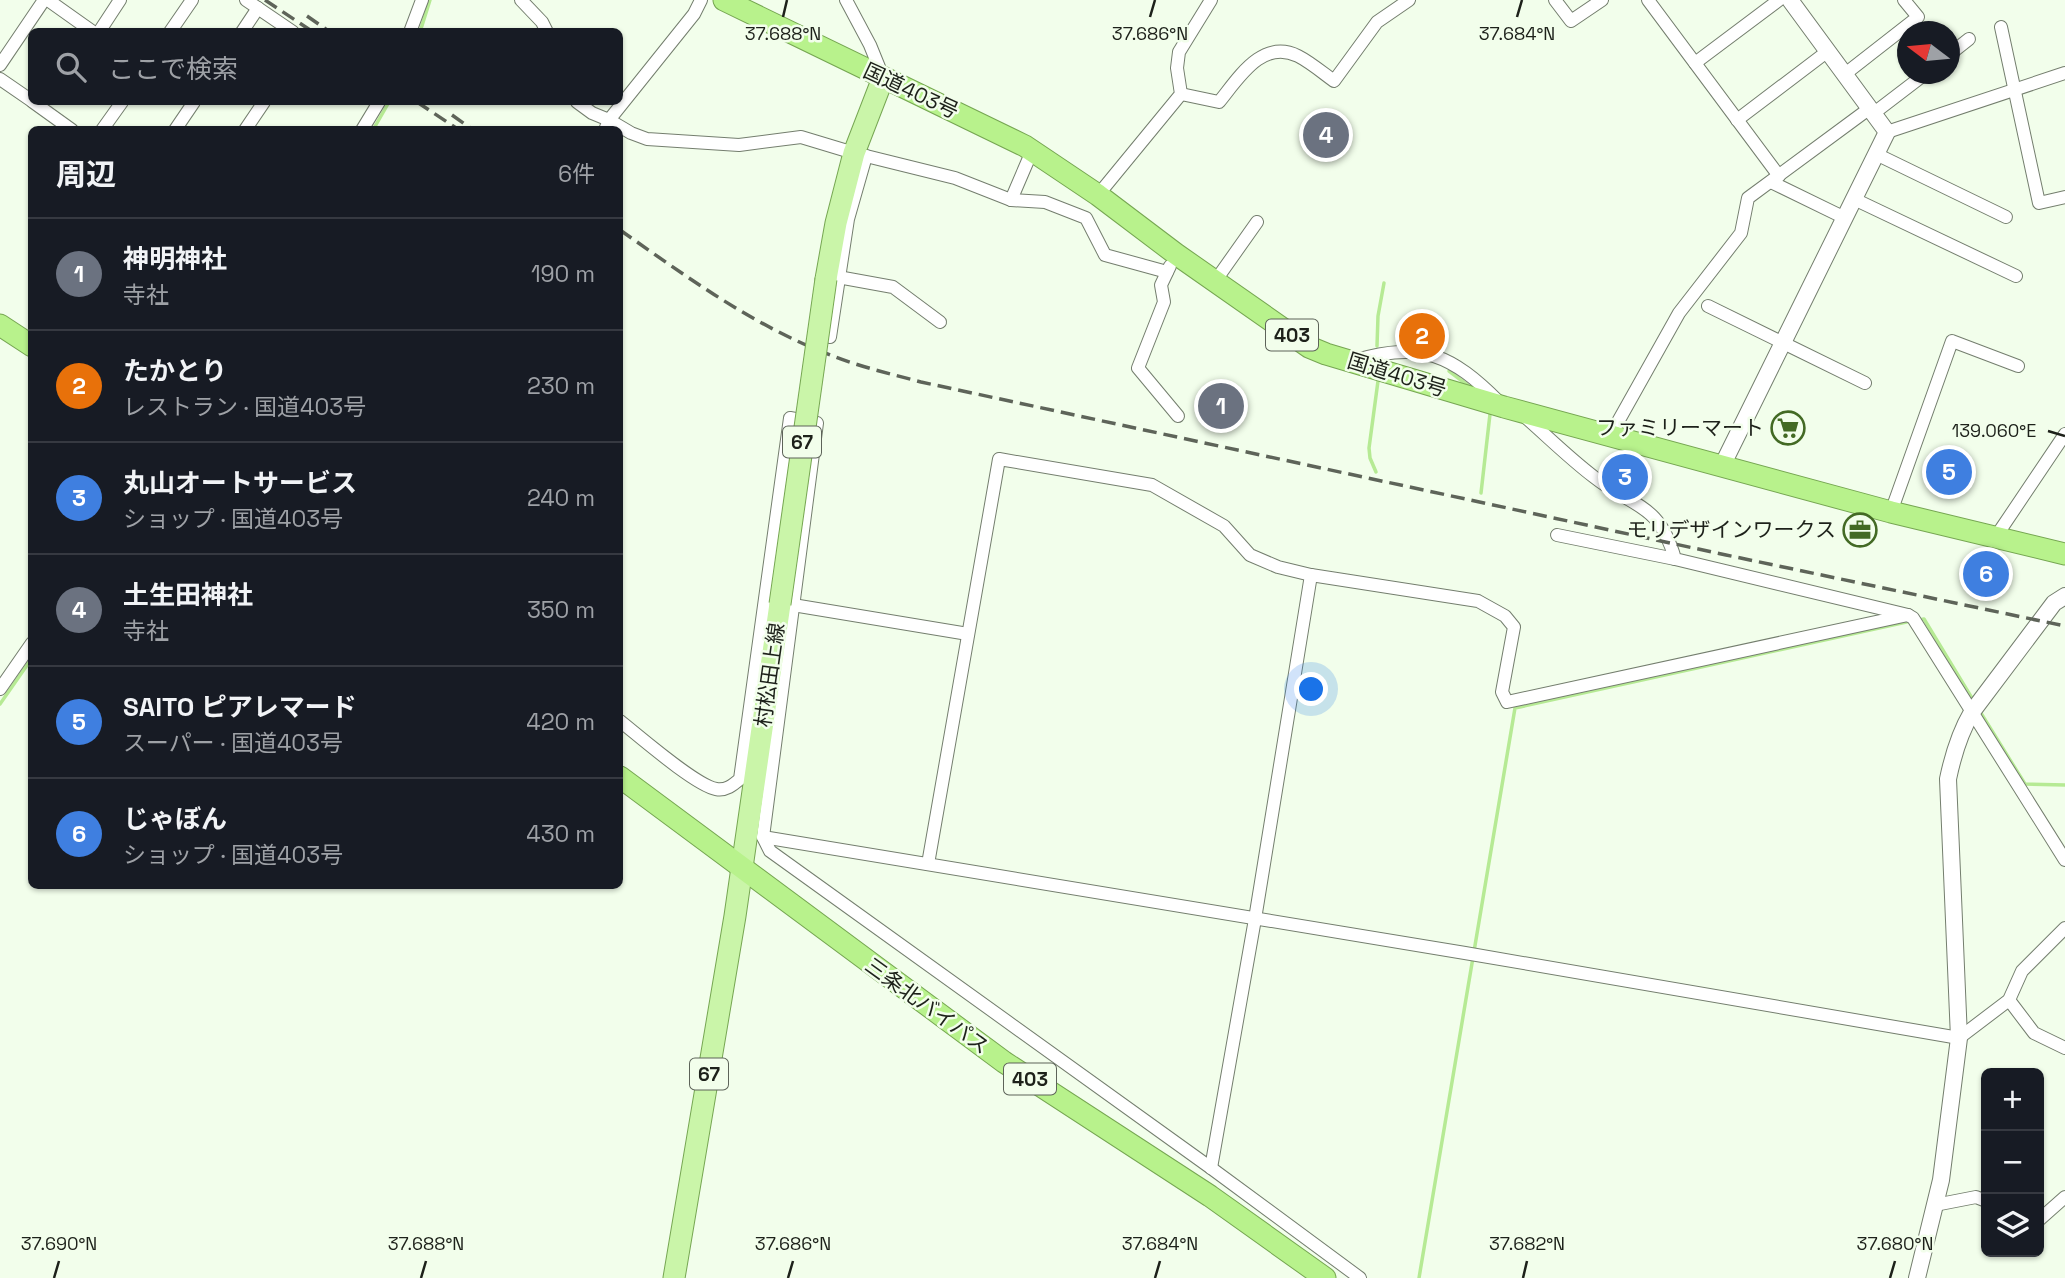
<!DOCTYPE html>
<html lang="ja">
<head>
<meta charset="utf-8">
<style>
	body { margin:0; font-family:"Space Grotesk","Noto Sans JP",sans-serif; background:#20242c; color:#f1f3f6 }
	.controls { position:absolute; right:21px; bottom:21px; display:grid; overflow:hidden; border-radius:10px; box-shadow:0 2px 5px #0004 }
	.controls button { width:63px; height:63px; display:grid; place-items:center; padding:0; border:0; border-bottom:2px solid #363941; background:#171b24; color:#f1f3f6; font:35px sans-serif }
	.compass { position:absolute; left:1897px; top:21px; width:63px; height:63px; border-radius:50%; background:#171b24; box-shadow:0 2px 5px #0004; rotate:286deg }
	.you { position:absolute; left:1312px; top:690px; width:24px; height:24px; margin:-18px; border:5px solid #fff; border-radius:50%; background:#1a73e8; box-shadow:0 0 0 10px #1a73e833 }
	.badge { display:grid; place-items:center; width:46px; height:46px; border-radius:50%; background:#d93025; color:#fff; font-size:23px; font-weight:700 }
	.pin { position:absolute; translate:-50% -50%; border:4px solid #fff; box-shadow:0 2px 7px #0006 }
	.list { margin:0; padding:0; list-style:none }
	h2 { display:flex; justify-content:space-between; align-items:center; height:91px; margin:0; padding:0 28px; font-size:30px }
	h2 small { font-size:23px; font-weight:400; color:#9ea1a6 }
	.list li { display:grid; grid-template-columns:46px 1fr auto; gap:21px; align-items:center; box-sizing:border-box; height:112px; padding:0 28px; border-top:2px solid #363941 }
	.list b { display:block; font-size:26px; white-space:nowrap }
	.list p { margin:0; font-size:23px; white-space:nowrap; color:#9ea1a6 }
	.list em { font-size:23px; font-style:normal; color:#9ea1a6 }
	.icon { flex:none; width:38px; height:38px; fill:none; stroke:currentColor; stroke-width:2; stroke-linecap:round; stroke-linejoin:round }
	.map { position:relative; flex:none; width:2065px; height:1278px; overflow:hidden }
	.search { position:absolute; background:#171b24; box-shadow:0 2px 5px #0004; left:28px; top:28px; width:595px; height:77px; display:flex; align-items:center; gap:18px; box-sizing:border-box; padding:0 24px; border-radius:10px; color:#9ea1a6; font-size:26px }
	.panel { position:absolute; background:#171b24; box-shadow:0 2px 5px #0004; left:28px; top:126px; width:595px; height:763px; border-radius:10px }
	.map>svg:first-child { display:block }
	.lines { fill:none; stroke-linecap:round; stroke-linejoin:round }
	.stream { stroke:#b6ea94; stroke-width:3.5 }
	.minor-casing { stroke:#747e6e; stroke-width:14 }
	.tertiary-casing { stroke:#747e6e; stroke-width:18 }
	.primary-casing { stroke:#76a652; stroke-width:23 }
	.trunk-casing { stroke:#76a652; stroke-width:23 }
	.minor { stroke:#fff; stroke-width:12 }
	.tertiary { stroke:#fff; stroke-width:16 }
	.primary { stroke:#caf5a9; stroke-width:21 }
	.trunk { stroke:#b8f28c; stroke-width:21 }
	.rail { stroke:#5e6459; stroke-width:3.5; stroke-dasharray:14 7; stroke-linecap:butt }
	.primary-bridge-casing { stroke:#76a652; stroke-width:23; stroke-linecap:butt }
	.primary-bridge { stroke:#caf5a9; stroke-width:21 }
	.ticks { fill:none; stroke:#1d211a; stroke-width:2.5 }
	.labels { text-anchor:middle; stroke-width:5; stroke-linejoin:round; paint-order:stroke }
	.shield { fill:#f2feeb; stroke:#5d6359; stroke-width:2 }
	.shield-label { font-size:19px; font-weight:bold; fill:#1d211a }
	.street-label { font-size:21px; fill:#1d211a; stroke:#f2feeb }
	.poi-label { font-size:21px; fill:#1d211a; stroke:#f2feeb; text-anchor:end }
	.ticks-label { font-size:18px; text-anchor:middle; fill:#1d211a; stroke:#f2feeb; stroke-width:5; stroke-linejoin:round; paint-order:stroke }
</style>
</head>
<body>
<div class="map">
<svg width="2065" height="1278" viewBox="0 0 2065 1278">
	<rect width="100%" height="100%" fill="#f2feeb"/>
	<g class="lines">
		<g class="stream">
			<polyline points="420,32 430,0"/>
			<polyline points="373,130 389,102"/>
			<polyline points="1377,346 1378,316 1384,283"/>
			<polyline points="1449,371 1470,387"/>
			<polyline points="1376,472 1370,458 1369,448 1378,381"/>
			<polyline points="1481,493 1490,414"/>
			<polyline points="1919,620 1924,619 1973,700"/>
			<polyline points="0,704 32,658"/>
			<polyline points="1979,710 2025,784 2065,785"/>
			<polyline points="1419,1278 1515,708 1911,621"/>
		</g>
		<defs>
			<g id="minor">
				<polyline points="48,0 93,32"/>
				<polyline points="246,0 293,32"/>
				<polyline points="521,0 542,22 547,32"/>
				<polyline points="846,0 870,45 883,77"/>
				<polyline points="1555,0 1571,21 1602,0"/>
				<polyline points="1648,0 1779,176"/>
				<polyline points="2001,27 2039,203 2065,197"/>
				<polyline points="99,32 120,0"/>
				<polyline points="170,32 192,0"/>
				<polyline points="242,32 258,8"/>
				<polyline points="410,32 422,0"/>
				<polyline points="1950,54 1969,39"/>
				<polyline points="1695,63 1779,0"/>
				<polyline points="0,65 44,0"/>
				<polyline points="1845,74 1918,17 1904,0"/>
				<polyline points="0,79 32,101"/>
				<path d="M1181,94l38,8c19,-23 43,-64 79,-46 12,6 25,17 36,25l43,-59 32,-22"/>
				<polyline points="33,102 72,130"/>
				<polyline points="577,102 592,113 609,120 631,133 647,139 739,145 801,137 854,153 955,178 1011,200 1045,202 1086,218 1105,255 1167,272"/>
				<polyline points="1874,113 1925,74"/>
				<polyline points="1737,120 1828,51"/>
				<polyline points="102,130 122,102"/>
				<polyline points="175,130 194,102"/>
				<polyline points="245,130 264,102"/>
				<polyline points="362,130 379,102"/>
				<polyline points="605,130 609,120 694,14 701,0"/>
				<polyline points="1887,132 2065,73"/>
				<polyline points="1876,154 2006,217"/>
				<polyline points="1771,182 1845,218"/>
				<polyline points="1098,195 1181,94 1177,68 1179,52 1211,0"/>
				<polyline points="1854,199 2016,276"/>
				<polyline points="1011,200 1032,151"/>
				<polyline points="1170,266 1161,285 1164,302 1138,368 1178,416"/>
				<polyline points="838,277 893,287 940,322"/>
				<polyline points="1216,280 1257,222"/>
				<polyline points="1708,306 1865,383"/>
				<polyline points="830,337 848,219 866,156"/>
				<path d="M1356,360c66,-19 96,-5 143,42"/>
				<path d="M1524,416c23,20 45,42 70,61 39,31 65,25 81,82l233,56 5,3 152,242"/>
				<polyline points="1610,436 1679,313 1741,233 1748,198 1870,108"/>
				<polyline points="1891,512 1952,341 2018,366"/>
				<polyline points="1557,535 1675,559"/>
				<polyline points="1995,538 2065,434"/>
				<polyline points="793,605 968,634"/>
				<polyline points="0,689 32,643"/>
				<path d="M620,721c19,15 75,64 96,68 10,2 17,-4 24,-10l50,-361 27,5 -54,414 7,14 441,317 149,110"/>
				<polyline points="763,837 1465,953 1959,1038 2009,1000 2022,971 2065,928"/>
				<polyline points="928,864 999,459 1152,485 1224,526 1250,555 1278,567 1311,575 1478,601 1505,616 1514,627 1502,692 1507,702 1908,615"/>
				<polyline points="2009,1000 2034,1033 2065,1048"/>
				<polyline points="1211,1168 1255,919 1311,575"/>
				<polyline points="1935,1205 1976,1197 1986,1201"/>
				<polyline points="2039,1220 2065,1197"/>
			</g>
			<g id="tertiary">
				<polyline points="1722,466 1887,132 1790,0"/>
				<path d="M1917,1278l24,-98 18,-142 -11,-259c5,-24 11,-45 24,-67l82,-109 11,-7"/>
			</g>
			<g id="primary">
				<polyline points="826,279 836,223 854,153 883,78"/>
				<polyline points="674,1278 735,916 780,604"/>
			</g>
			<g id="trunk">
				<polyline points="724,0 1025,146 1098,195 1176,254 1309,347 1326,354 1504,407 1891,512 2065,554"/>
				<polyline points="0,325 32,346"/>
				<polyline points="620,777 1004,1062 1210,1196 1325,1278"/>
			</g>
		</defs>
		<use href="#minor" class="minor-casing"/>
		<use href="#tertiary" class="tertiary-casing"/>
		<use href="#primary" class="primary-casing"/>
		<use href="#trunk" class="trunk-casing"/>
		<use href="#minor" class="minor"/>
		<use href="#tertiary" class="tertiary"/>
		<use href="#primary" class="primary"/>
		<use href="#trunk" class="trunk"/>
		<g class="rail">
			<polyline points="265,0 313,32"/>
			<polyline points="307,16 330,32"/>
			<polyline points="417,102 459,130"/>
			<polyline points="452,115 473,130"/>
			<path d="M620,230c67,47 135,97 213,126 28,11 58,18 88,26l805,173 339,71"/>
		</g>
		<defs>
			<polyline id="primary-bridge" points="780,604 826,279"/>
		</defs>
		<use href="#primary-bridge" class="primary-bridge-casing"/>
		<use href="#primary-bridge" class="primary-bridge"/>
	</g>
	<path class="ticks" d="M783,17l4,-17M1150,17l5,-17M1517,17l5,-17M2048,431l17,5M54,1278l5,-17M421,1278l5,-17M788,1278l5,-17M1155,1278l5,-17M1523,1278l4,-17M1890,1278l5,-17"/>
	<defs>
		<symbol id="supermarket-ring" viewBox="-11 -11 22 22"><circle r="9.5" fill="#f2feeb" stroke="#436a24" stroke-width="1.5"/><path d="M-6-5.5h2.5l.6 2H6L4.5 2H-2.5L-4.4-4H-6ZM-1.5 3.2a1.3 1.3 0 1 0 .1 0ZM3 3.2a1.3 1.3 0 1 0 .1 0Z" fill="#436a24"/></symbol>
		<symbol id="office-ring" viewBox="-11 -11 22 22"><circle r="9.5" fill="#f2feeb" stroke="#436a24" stroke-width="1.5"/><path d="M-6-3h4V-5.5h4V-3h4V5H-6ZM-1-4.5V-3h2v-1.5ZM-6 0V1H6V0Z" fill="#436a24"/></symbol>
	</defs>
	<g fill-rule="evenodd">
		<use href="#supermarket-ring" x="1769" y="409" width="38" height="38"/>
		<use href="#office-ring" x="1841" y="511" width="38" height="38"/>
	</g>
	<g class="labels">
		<g class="shield">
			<rect x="1266" y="319.5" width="52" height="31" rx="5"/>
			<rect x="783" y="426.5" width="38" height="31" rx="5"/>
			<rect x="690" y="1058.5" width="38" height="31" rx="5"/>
			<rect x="1004" y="1063.5" width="52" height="31" rx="5"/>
		</g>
		<g class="shield-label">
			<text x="1292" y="342">403</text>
			<text x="802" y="449">67</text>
			<text x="709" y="1081">67</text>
			<text x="1030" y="1086">403</text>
		</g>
		<g class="street-label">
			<text transform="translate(911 91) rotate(25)" y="7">国道403号</text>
			<text transform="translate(1397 375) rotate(17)" y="7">国道403号</text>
			<text transform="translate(770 675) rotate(-82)" y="7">村松田上線</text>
			<text transform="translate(927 1006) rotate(36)" y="7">三条北バイパス</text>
		</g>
		<g class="poi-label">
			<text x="1764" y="435">ファミリーマート</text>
			<text x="1836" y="537">モリデザインワークス</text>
		</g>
	</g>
	<g class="ticks-label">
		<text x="783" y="40">37.688°N</text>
		<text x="1150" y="40">37.686°N</text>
		<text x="1517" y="40">37.684°N</text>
		<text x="1994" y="437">139.060°E</text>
		<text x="59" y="1250">37.690°N</text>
		<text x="426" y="1250">37.688°N</text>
		<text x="793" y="1250">37.686°N</text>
		<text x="1160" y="1250">37.684°N</text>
		<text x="1527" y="1250">37.682°N</text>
		<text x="1895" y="1250">37.680°N</text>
	</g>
</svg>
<div class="controls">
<button>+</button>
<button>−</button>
<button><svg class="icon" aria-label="layers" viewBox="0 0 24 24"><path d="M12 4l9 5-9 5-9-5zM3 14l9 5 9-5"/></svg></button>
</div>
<svg class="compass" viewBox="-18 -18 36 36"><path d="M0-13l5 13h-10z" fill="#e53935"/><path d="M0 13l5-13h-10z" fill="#9ea1a6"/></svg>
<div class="you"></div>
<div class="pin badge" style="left:1221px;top:406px;background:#6b7280">1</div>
<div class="pin badge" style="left:1422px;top:336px;background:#e8710a">2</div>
<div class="pin badge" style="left:1625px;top:477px;background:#3f7fe0">3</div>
<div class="pin badge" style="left:1326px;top:135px;background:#6b7280">4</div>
<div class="pin badge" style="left:1949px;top:472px;background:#3f7fe0">5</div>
<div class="pin badge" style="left:1986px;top:574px;background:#3f7fe0">6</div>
<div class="search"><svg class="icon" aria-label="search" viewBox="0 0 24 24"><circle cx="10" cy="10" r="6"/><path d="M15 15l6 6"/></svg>ここで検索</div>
<section class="panel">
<h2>周辺<small>6件</small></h2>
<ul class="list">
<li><span class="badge" style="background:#6b7280">1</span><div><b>神明神社</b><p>寺社</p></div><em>190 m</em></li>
<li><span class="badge" style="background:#e8710a">2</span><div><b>たかとり</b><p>レストラン · 国道403号</p></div><em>230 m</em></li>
<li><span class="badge" style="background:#3f7fe0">3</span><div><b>丸山オートサービス</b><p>ショップ · 国道403号</p></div><em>240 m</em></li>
<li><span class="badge" style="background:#6b7280">4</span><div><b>土生田神社</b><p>寺社</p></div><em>350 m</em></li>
<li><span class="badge" style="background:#3f7fe0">5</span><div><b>SAITO ピアレマード</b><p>スーパー · 国道403号</p></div><em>420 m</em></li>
<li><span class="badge" style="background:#3f7fe0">6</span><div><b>じゃぼん</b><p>ショップ · 国道403号</p></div><em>430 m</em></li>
</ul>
</section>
</div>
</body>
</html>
